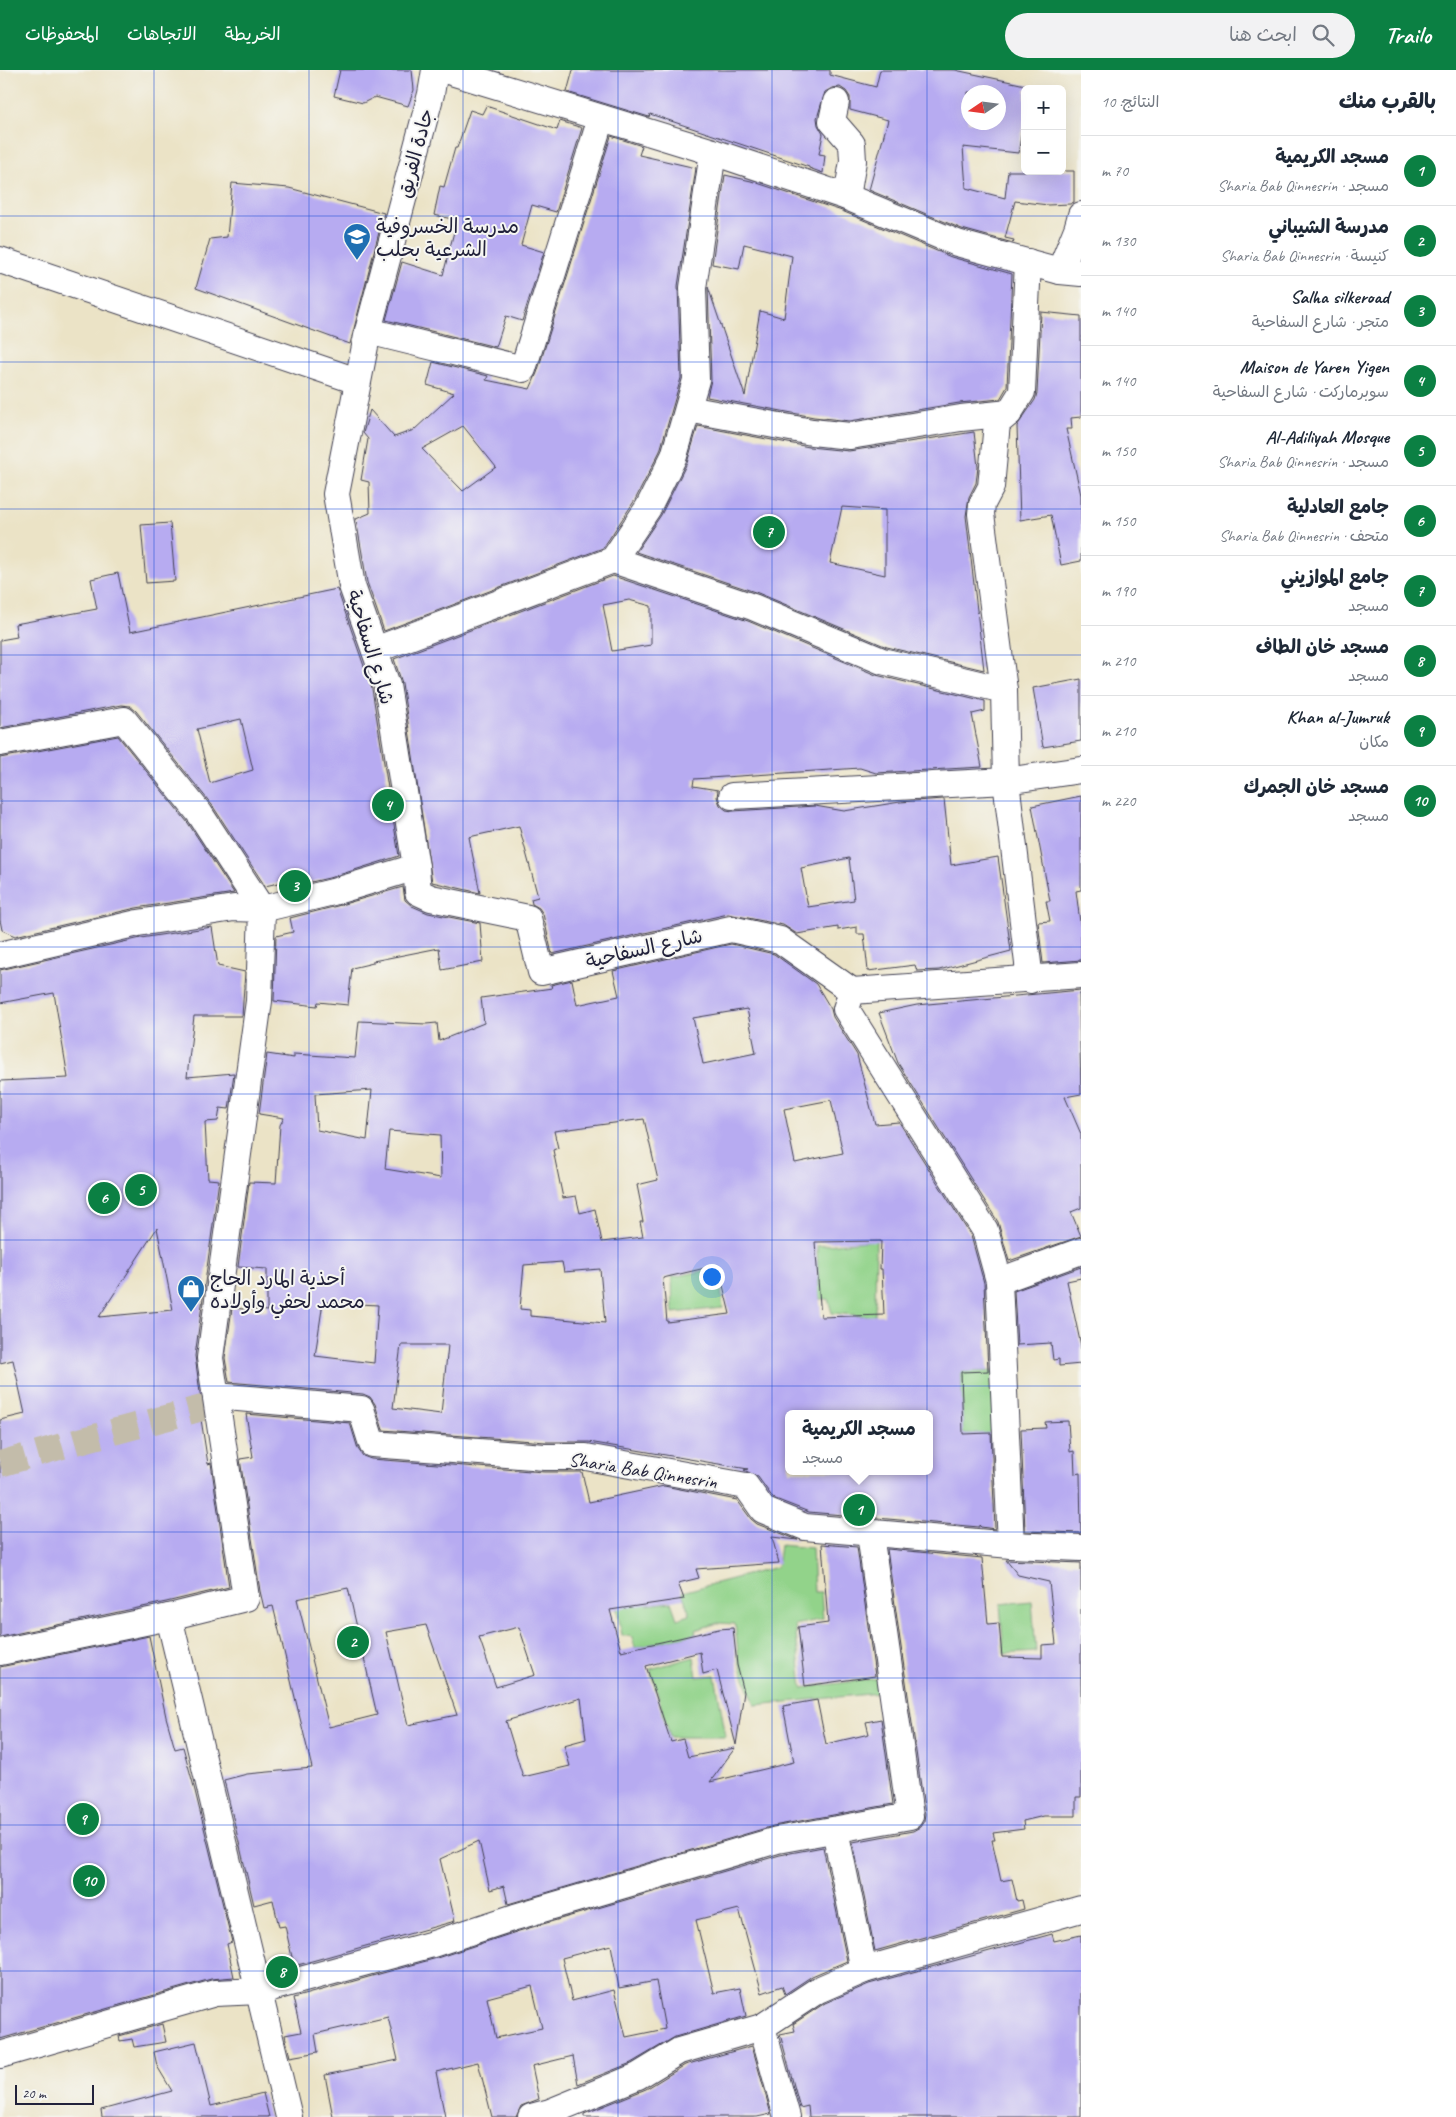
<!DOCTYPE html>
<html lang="ar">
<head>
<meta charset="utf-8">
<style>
	body { margin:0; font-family:Caveat,"Playpen Sans Arabic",sans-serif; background:#f2f2f3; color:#1f2937; direction:rtl }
	.controls { position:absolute; right:15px; top:15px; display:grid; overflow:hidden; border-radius:8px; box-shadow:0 5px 20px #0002 }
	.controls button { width:45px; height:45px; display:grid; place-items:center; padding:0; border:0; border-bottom:1px solid #e0e1e3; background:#fff; color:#1f2937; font:25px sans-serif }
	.compass { position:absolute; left:961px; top:15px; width:45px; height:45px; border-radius:50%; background:#fff; box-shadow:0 5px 20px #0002; rotate:257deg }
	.scale { position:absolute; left:15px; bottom:12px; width:79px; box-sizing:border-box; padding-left:5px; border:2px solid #22223b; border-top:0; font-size:14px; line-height:18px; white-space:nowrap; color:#22223b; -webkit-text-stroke:4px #f6f6f2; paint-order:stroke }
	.you { position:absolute; left:711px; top:1206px; width:18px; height:18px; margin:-12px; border:4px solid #fff; border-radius:50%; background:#1a73e8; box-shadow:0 0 0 8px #1a73e833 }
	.badge { display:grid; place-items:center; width:32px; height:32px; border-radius:50%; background:#0b8043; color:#fff; font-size:16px; font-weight:700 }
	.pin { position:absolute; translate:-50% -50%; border:2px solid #fff; box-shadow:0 1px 5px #0006 }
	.popup { position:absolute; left:785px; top:1340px; width:148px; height:65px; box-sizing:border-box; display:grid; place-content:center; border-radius:8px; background:#fff; filter:drop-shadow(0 1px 4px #0005); font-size:16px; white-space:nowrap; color:#747a83 }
	.popup b { font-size:19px; color:#1f2937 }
	.popup::after { content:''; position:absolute; left:50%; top:100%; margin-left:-10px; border:10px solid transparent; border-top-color:#fff }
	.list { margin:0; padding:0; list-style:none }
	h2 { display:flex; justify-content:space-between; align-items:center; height:65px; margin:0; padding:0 20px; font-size:21px }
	h2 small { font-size:16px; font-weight:400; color:#747a83 }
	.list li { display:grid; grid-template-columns:32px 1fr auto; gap:15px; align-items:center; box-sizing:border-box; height:70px; padding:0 20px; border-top:1px solid #e0e1e3 }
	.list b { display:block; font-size:19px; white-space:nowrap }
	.list p { margin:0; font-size:16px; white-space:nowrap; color:#747a83 }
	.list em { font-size:16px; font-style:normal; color:#747a83 }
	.icon { flex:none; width:28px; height:28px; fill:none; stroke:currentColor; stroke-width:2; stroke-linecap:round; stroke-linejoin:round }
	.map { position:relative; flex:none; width:1081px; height:2047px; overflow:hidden; direction:ltr }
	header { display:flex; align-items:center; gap:30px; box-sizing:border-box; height:70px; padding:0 25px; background:#0b8043; color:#fff }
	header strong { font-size:24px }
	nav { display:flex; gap:28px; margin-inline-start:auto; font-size:18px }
	.search { width:350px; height:45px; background:#f2f2f3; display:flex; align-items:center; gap:12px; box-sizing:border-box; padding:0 18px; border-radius:28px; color:#747a83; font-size:19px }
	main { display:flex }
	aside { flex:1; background:#fff }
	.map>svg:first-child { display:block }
	.green { fill:#92d38a; stroke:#5a7a62 }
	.building { fill:#b7abf1; fill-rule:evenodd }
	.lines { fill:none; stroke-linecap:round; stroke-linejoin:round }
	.street-tunnel { stroke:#c3bcaa; stroke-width:26; stroke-dasharray:26 13; stroke-linecap:butt }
	.street-casing { stroke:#403f50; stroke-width:28 }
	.street { stroke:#fff; stroke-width:26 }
	.grid { fill:none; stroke:#1d4ed8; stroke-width:1; stroke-opacity:0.55 }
	.labels { text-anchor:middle; stroke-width:4; stroke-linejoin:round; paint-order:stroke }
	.street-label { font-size:20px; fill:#22223b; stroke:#f6f6f2 }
	.poi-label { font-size:20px; fill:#22223b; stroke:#f6f6f2; text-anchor:start }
</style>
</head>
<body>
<header>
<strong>Trailo</strong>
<div class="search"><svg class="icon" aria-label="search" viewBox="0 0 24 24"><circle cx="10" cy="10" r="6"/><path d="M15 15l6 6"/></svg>ابحث هنا</div>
<nav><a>الخريطة</a><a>الاتجاهات</a><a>المحفوظات</a></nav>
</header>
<main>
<aside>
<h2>بالقرب منك<small>النتائج: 10</small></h2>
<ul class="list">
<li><span class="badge">1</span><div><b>مسجد الكريمية</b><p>مسجد · Sharia Bab Qinnesrin</p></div><em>70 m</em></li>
<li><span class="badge">2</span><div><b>مدرسة الشيباني</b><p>كنيسة · Sharia Bab Qinnesrin</p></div><em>130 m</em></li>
<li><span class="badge">3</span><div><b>Salha silkeroad</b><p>متجر · شارع السفاحية</p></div><em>140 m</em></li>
<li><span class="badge">4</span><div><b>Maison de Yaren Yigen</b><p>سوبرماركت · شارع السفاحية</p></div><em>140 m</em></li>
<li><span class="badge">5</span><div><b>Al-Adiliyah Mosque</b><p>مسجد · Sharia Bab Qinnesrin</p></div><em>150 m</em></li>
<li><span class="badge">6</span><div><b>جامع العادلية</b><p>متحف · Sharia Bab Qinnesrin</p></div><em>150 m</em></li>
<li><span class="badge">7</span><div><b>جامع الموازيني</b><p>مسجد</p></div><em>190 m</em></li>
<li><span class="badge">8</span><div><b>مسجد خان الطاف</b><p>مسجد</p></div><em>210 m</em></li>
<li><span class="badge">9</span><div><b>Khan al-Jumruk</b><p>مكان</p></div><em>210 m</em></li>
<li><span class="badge">10</span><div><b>مسجد خان الجمرك</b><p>مسجد</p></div><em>220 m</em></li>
</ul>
</aside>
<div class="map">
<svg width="1081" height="2047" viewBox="0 0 1081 2047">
	<rect width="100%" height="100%" fill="#f6f6f2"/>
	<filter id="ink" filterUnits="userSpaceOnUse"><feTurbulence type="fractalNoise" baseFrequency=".02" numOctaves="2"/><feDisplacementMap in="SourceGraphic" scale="10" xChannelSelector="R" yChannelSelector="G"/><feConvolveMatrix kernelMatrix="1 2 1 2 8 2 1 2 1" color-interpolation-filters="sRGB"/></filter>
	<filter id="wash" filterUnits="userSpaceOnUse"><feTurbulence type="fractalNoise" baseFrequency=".0096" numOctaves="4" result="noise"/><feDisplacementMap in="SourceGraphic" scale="20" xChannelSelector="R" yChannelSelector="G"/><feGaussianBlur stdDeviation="1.12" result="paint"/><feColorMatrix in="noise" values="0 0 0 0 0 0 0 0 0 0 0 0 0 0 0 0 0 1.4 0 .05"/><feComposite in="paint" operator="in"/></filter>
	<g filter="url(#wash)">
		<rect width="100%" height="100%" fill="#ebe3c6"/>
		<g class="green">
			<polygon points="876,1170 875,1247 832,1243 828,1229 819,1229 817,1176"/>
			<polygon points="719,1198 723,1238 673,1243 672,1207"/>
			<polygon points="998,1301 1001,1363 963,1364 961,1302"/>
			<polygon points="780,1475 812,1478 814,1522 821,1522 823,1549 795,1555 802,1618 879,1608 880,1623 755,1635 739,1592 735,1554 718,1553 695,1560 696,1564 635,1578 632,1567 622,1565 616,1534 645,1529 647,1535 671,1532 677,1549 690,1545 682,1522 777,1497"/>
			<polygon points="1032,1531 1036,1582 1004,1584 1000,1534"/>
			<polygon points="694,1587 697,1607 715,1605 726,1667 670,1667 650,1599"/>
		</g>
		<g id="blocks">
			<g class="building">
				<polygon points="340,0 412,0 414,20 408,36 375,27 363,33 334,26"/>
				<path d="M573,0h257v5l46,12 4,-17h75l75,16v3h-5v27l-7,37 -55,-6 3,41 39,10 3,-27h66v31l-4,2 -22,1 -33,-4 -10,37 9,2 -1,3 -51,-14 -93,-39 19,-70 -38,-10v-13l-4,-6 -6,-4 -8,1 -7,4 -8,26 1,7 5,9 -4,20 6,1 -2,18 -14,-5v-1l-159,-53 -1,3 -82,-25zM968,22h30v30h-30z"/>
				<polygon points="486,36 557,60 560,51 582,58 556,142 532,135 521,175 544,182 522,251 506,246 496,277 386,250 402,192 443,205 457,150 434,145 440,116 444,117 455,78 457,78 470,40 482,44"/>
				<path d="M611,66l31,10 -3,9 57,13 -18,118 3,92 -21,73 -25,49 -32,48 -219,83 -17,-49 -11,-63 14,-6 -1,-31 -8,-2 7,-41 -5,-6 7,-23 24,27 20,-7 40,-37 -27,-8 6,-23 55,14 -2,4 44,9 7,-16zM463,356l33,41 -33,24 -41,-42z"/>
				<polygon points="725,105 751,111 842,141 951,187 1012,204 1007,317 1000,329 959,333 850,351 814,347 707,327 711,310 708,217 745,326 760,241 784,248 792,186 744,174 739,199 712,194"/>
				<polygon points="232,113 289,118 384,143 350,274 196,218 210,169 227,167"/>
				<polygon points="1041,242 1081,246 1081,347 1071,348 1072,359 1066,359 1081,425 1081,491 1061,495 1051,445 1020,450 1017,356 1035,330 1037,323"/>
				<path d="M698,356l111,21 40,4 125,-19 4,35 -2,16 -7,14 -3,19 18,154 -97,-23 -129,-54 -122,-41 25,-37 26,-52zM842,437l43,3v65l-55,-12z"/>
				<polygon points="170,453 175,511 146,513 141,455"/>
				<path d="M118,503l12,59 207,-43 35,100 27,167 -70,22 -45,10 -1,-6 -18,4 -53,-81 -76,-94 -6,-5 -9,-1 -121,23v-88l17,-3 -2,-13 82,-15 -6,-30zM241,649l12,51 -43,13 -13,-54z"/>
				<path d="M613,506l135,45 128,54 109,26v10l-13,3 10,53 -106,6 -16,-5 -166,11 -1,7 25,4 -1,7 3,8 6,5 7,1 82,-5 29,5 56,-9 44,-3 7,66 47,-8 13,94 -72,19 -22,1 -2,-6 -47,6 -4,-37h-7v-7l-19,3v-3l-41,7 -14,-9 -55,-11 -176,40 -9,-40 -4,-6 -7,-4 -1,-5 7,-2 -19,-71 -50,11 11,56 -48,-11 -30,-199 -8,-24zM629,530l22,6v39l-39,6 -9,-46zM849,788l5,42 -46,7 -7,-39z"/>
				<polygon points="1081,609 1081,671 1043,677 1033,618"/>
				<polygon points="118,666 188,753 234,823 136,838 15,866 2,860 0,850 0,688"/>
				<polygon points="1081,726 1081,820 1076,821 1081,860 1081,890 1043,893 1038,852 1050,851 1046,831 1050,831 1032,736"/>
				<polygon points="403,817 405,830 412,836 428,843 480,853 483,892 442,900 439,878 373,891 373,893 352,898 348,935 318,932 317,936 274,931 276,866 293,862 290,848 337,836"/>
				<path d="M212,857l6,39 27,6 -3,44h-48l-7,61 47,-4 -5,36 -9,-1 -2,13 -13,1 3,57 11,1 -24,176 6,44h-3l10,64 3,-1 18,124 -63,15 -166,35v-217l25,-6 -12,-54 -13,3v-282l68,-3 -14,-85 -54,10v-33l141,-32zM157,1158l16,82 -74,7z"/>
				<path d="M731,874l43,10 42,30 15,25 2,8 24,38 18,69 24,-2 72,114 13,47 4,88 -27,1 2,62 28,-1 4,96 -14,-2 -2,-2v2l-170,-15 -36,-14 -15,-21 -14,-7 4,-1 -159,-27h-43l-163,-12 -8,-26 -5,-7 -7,-3 -134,-12 -4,-24 7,-50 35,3v-42l-29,-2 11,-85 27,1 4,-58 4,-7 -25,-4 8,-60 27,4v-4l61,4 4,-37 67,3 11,-1 2,18 45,-18 -3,-25 71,-10 -1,-3 21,-5 5,25 42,-9 -6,-25zM747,939l9,44 -53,11 -10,-46zM372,1020l-5,50 -50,-10 -2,-36zM831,1030l12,53 -48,10 -11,-54zM644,1049l14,61 -21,5 4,20 -1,1 3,16h-3l3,15 -41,5 -7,-33 -15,4 -4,-17 -13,2 -10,-48 5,-2 -4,-17zM389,1061l51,4 1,43 -56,-9zM881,1171l-1,28h2l2,46 -63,2 -6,-75zM562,1192l2,10 36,-3 5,54 -75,-7v-6l-10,-1 4,-44zM718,1195l12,49 -63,8 -4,-44zM323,1232l55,3 -4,58 -59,-7zM401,1275h47l-7,69 -48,-6zM789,1344h140v57h-140z"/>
				<polygon points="1081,920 1081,924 1079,924 1081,1024 1065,1027 1081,1064 1081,1138 1071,1142 1081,1166 1009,1191 998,1152 898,993 879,943 917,935"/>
				<polygon points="1081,1197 1081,1208 1067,1211 1081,1276 1081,1294 1059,1296 1059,1289 1053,1290 1051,1273 1017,1275 1014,1221"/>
				<path d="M246,1344l104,9 8,26 5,7 8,3 173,13h38l7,30 75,-16 73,14 14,19 6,5 41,16 -26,-3 7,26 -83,6 3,9 -21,5 6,16 -74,11 11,41 98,-22 14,-1 4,37 7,27 -8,53 -19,-75 -14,4 -3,-22 -54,14 25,76 12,-3 5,18 47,-9 -25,34 84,-20 -11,-56 34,-6 9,44 43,-10 -3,-12 15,-3 12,85 -120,22 -265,78 -4,-18 -14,4 -11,-49 -39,18 15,62 -161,45 -9,-40 -6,1 -6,-27 -19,5 -30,-125 23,-6 65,-6 -39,-162 -9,2 -4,-17 -20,-132 13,-2zM348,1518l29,127 -48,12 -32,-128zM426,1555l31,90 -49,10 -22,-93zM519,1557l16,48 -39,12 -17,-50zM581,1628l5,41 -22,6 6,21 -47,11 -17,-56z"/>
				<polygon points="1068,1351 1070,1382 1074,1381 1075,1404 1080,1403 1081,1463 1025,1461 1021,1359 1046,1358 1045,1352"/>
				<polygon points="822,1474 857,1477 875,1606 805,1616 798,1557 828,1553"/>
				<polygon points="887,1479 982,1488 988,1554 999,1553 1002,1587 1042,1588 1042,1575 1056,1574 1049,1512 1018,1505 1006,1490 1081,1493 1081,1727 1076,1727 1076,1746 1044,1746 1023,1751 1024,1759 993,1763 995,1770 992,1770 1001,1811 1012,1809 1017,1831 1022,1830 1024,1839 875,1881 853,1772 913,1761 920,1757 924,1751 925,1744"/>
				<polygon points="149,1566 166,1647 175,1679 183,1677 194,1717 232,1872 227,1874 234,1907 211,1909 0,1969 0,1597"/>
				<path d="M823,1777l24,114 -35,15 -27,18 -3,-8 -20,7 -23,-84 -43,11 18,73 26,-5 6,28 -71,21 -44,26 -53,21 -5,-28 -41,10 7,33 -18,7 -5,11h-24l-14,-55 -42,10 9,45h-112l-8,-42 73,-15 -10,-43 -73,17 3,18 -28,5 -5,-22 16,-3 -8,-34 144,-40 82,-27 261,-76zM611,1875l8,43 37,-7 9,48 -39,8 -12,-47 -42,11 -10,-43zM532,1916l10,42 -46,10 -9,-40z"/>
				<polygon points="1052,1864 1054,1871 1081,1865 1081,2047 809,2047 808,2036 800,2038 780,1964 795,1961 793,1954 825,1933 869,1914"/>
				<polygon points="162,1954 166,1972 134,1977 132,1969 120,1971 119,1966"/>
				<polygon points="196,1972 211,2036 263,2023 269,2047 102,2047 101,2040 172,2021 157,1996 154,1982"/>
				<polygon points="752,1976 771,2044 757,2047 584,2047 584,2044 646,2019 685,1995"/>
			</g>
		</g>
	</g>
	<g filter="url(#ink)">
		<use href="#blocks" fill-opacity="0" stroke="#403f50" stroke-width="1"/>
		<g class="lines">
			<polyline class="street-tunnel" points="0,1394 76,1372 217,1334"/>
			<defs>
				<g id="street">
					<polyline points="435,0 431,24 368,261 336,424 352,516 387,615 416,797 418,822 431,828 528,848 541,902 731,859 780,870 852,921"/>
					<polyline points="445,0 713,82 847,127 957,173 1060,201 1081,203"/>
					<polyline points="836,32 832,51 852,74 853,91 847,127"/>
					<polyline points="0,190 357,311"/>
					<polyline points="1028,192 1022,322 1009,343 997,353 991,417 982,434 981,444 1004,620 1006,711 1030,910"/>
					<polyline points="1060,201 1077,159 1081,145"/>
					<polyline points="368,261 523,299 601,48"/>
					<polyline points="688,339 812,362 850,366 961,348 1009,343"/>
					<polyline points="613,490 753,537 882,591 1004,620"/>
					<polyline points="375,580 613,490 648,438 674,386 696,310 693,218 713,82"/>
					<polyline points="0,673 124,650 200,744 262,839 259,931 210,1288 246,1528 169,1547 289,2047"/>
					<polyline points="732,726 1006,711 1081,700"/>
					<polyline points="0,885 138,853 234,838 262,839 333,822 416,797"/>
					<polyline points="999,1211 1081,1181"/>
					<polyline points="216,1326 361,1339 372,1374 545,1387 586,1387 746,1416 763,1440 805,1457 1011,1475 1081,1478"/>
					<polyline points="1011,1475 999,1211 985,1160 846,939 852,921 1081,905"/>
					<polyline points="0,1582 169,1547"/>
					<polyline points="835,1760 864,1900"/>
					<polyline points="0,1985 215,1923 260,1921 433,1874 515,1847 777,1770 910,1746 870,1464"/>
					<polyline points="531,2047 550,2042 638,2006 679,1981 762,1957"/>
					<polyline points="787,2047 762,1957 818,1920 864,1900 1081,1839"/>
				</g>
			</defs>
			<use href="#street" class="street-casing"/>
			<use href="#street" class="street"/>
		</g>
	</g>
	<path class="grid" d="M154,0v2047M309,0v2047M463,0v2047M618,0v2047M772,0v2047M927,0v2047M0,146h1081M0,292h1081M0,439h1081M0,585h1081M0,731h1081M0,877h1081M0,1024h1081M0,1170h1081M0,1316h1081M0,1462h1081M0,1608h1081M0,1755h1081M0,1901h1081"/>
	<defs>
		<symbol id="school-pin" viewBox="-11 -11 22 30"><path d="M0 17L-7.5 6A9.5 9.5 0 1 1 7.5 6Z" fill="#1f6fb2" stroke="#f6f6f2"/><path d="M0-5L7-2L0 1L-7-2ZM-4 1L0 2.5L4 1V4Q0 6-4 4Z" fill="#fff"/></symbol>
		<symbol id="shop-pin" viewBox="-11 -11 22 30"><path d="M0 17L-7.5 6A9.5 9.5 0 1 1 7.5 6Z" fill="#1f6fb2" stroke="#f6f6f2"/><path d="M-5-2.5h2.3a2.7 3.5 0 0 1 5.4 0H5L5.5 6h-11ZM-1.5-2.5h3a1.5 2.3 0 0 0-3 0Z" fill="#fff"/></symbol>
	</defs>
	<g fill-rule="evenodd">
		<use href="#school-pin" x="341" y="151" width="32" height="43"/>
		<use href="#shop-pin" x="175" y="1203" width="32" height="43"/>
	</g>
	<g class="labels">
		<g class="street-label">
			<text transform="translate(415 83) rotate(-75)" y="7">جادة الفريق</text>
			<text transform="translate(371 577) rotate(73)" y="7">شارع السفاحية</text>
			<text transform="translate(644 878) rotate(-13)" y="7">شارع السفاحية</text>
			<text transform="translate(643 1400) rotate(9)" y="7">Sharia Bab Qinnesrin</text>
		</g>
		<g class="poi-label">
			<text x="376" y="163">مدرسة الخسروفية<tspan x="376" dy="23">الشرعية بحلب</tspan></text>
			<text x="210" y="1215">أحذية المارد الحاج<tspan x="210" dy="23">محمد لحفي وأولاده</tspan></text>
		</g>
	</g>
</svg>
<div class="controls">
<button>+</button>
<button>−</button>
</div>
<svg class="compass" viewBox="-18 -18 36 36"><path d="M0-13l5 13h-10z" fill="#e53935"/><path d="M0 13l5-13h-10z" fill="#747a83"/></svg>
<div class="scale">20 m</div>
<div class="you"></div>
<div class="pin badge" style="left:859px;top:1440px">1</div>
<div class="popup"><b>مسجد الكريمية</b>مسجد</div>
<div class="pin badge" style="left:353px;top:1572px">2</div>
<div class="pin badge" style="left:295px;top:816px">3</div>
<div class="pin badge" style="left:388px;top:735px">4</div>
<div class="pin badge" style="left:141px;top:1120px">5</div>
<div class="pin badge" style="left:104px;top:1128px">6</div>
<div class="pin badge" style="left:769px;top:462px">7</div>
<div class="pin badge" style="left:282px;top:1902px">8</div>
<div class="pin badge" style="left:83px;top:1749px">9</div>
<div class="pin badge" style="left:89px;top:1811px">10</div>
</div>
</main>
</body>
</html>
